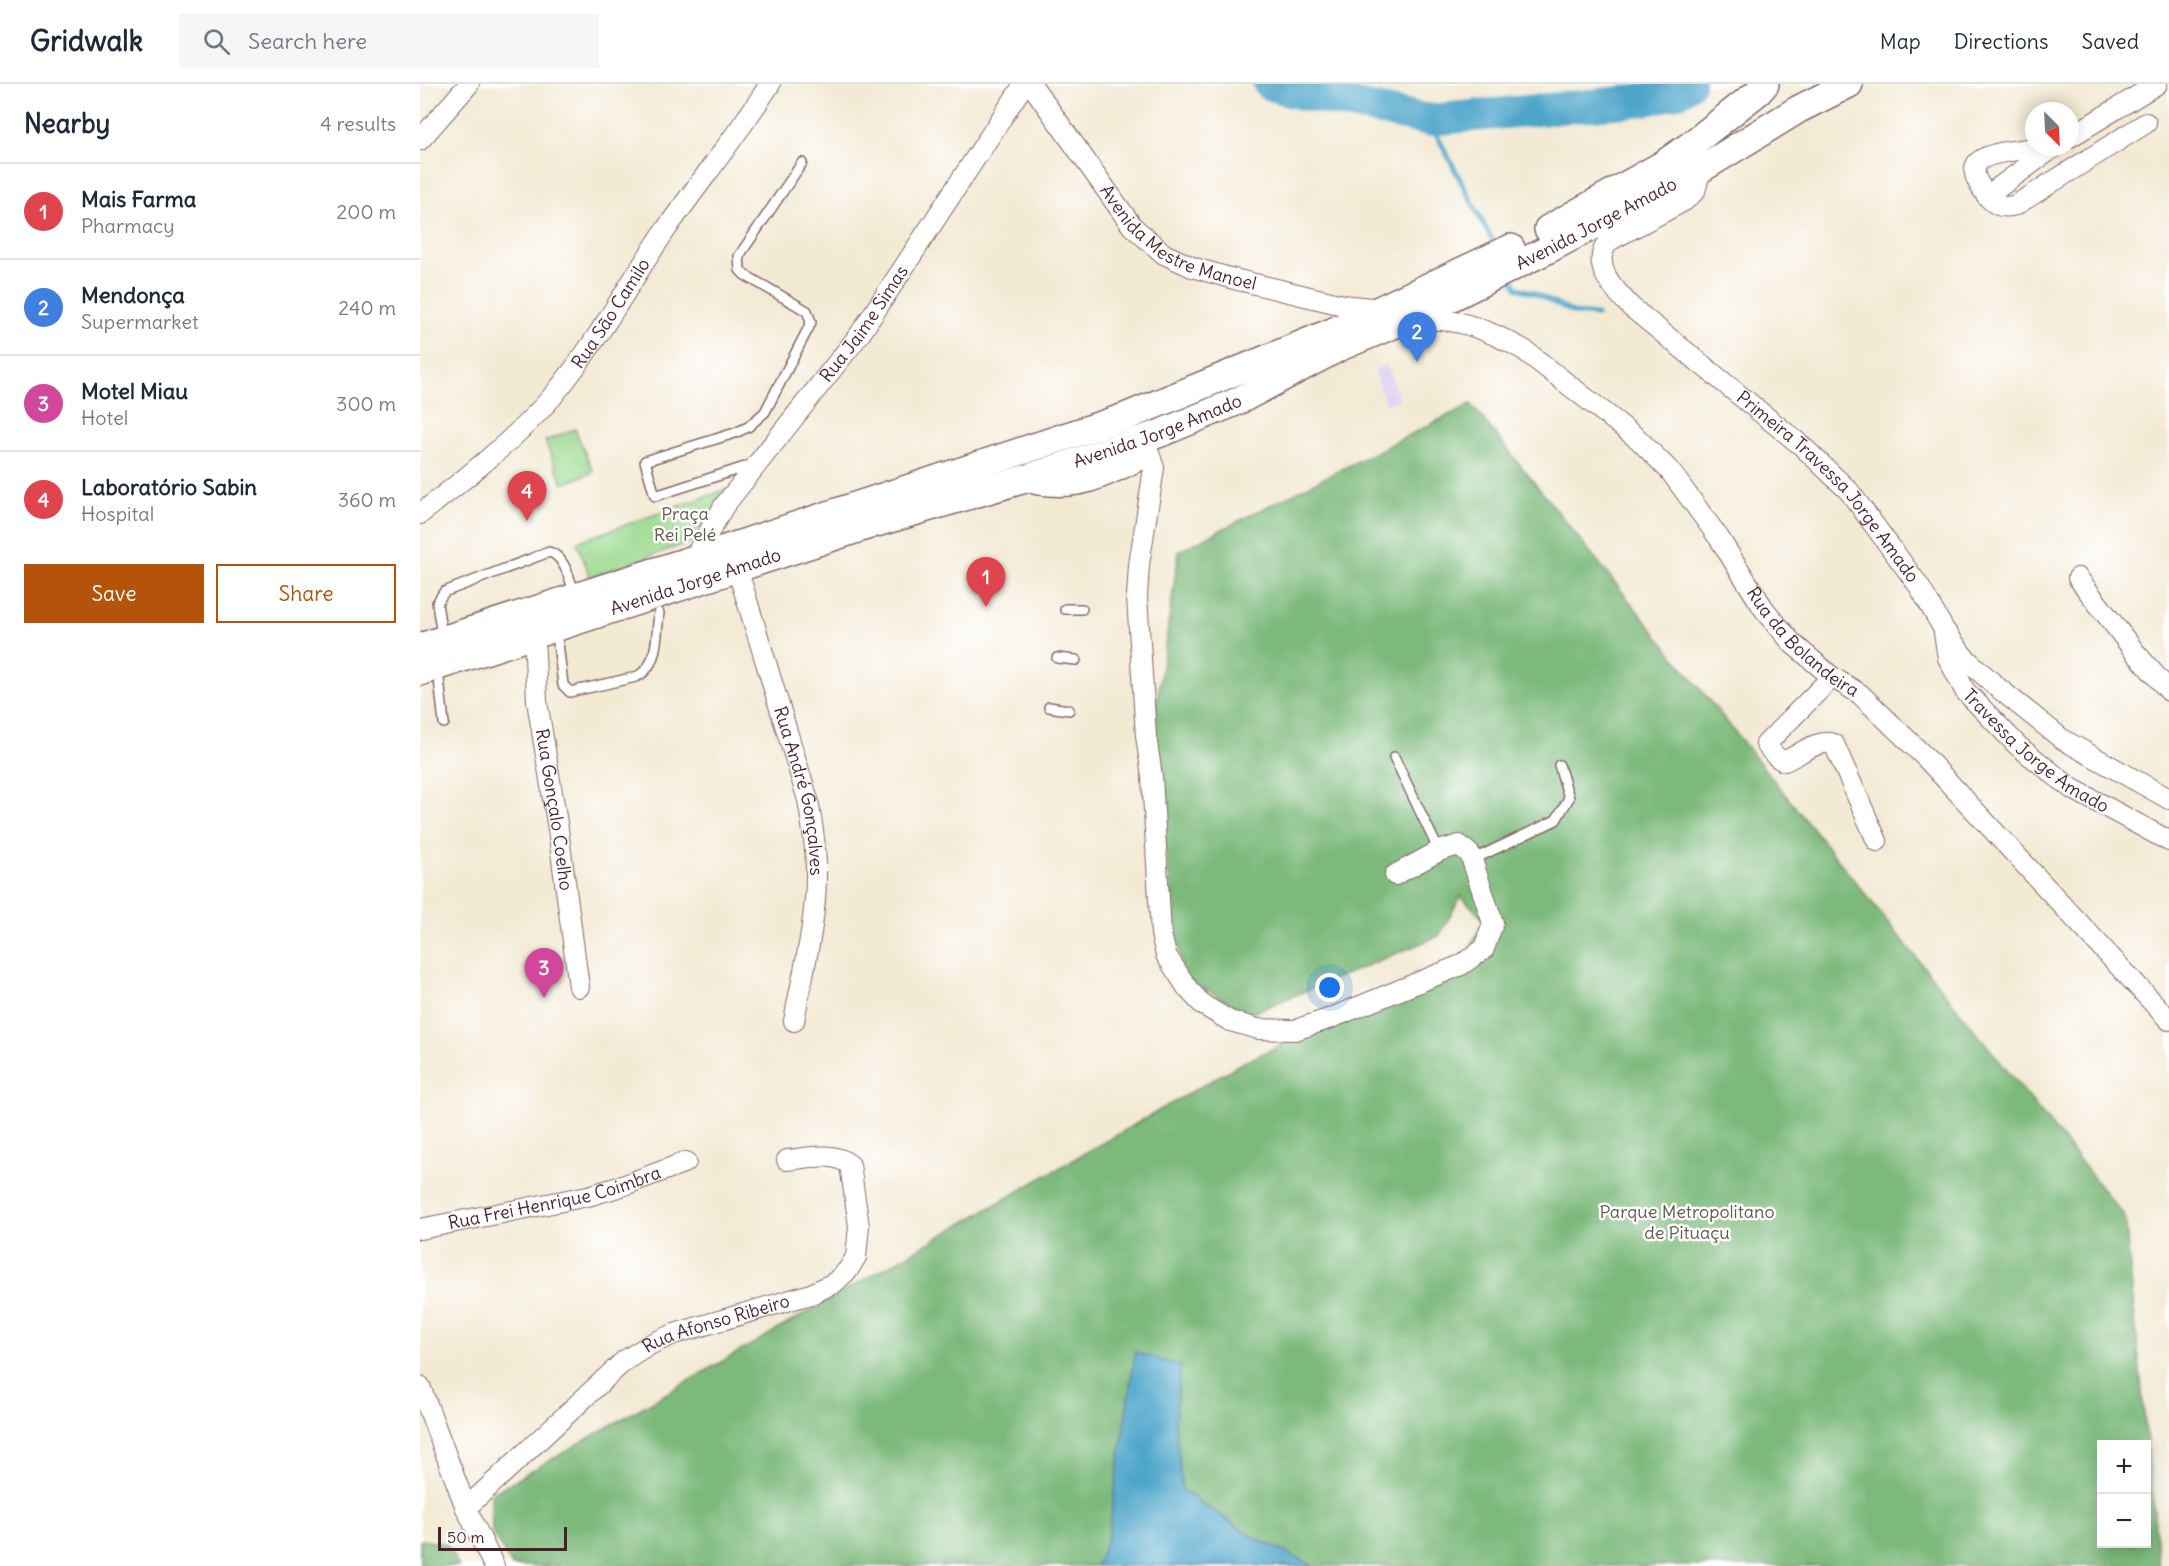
<!DOCTYPE html>
<html lang="en">
<head>
<meta charset="utf-8">
<style>
	body { margin:0; font-family:Delius,sans-serif; background:#f6f6f7; color:#1f2937 }
	.controls { position:absolute; right:18px; bottom:18px; display:grid; overflow:hidden; border-radius:0px; box-shadow:0 3px 15px #0003 }
	.controls button { width:54px; height:54px; display:grid; place-items:center; padding:0; border:0; border-bottom:2px solid #e0e1e3; background:#fff; color:#1f2937; font:30px sans-serif }
	.compass { position:absolute; left:1605px; top:18px; width:54px; height:54px; border-radius:50%; background:#fff; box-shadow:0 3px 15px #0003; rotate:156deg }
	.scale { position:absolute; left:18px; bottom:15px; width:129px; box-sizing:border-box; padding-left:6px; border:3px solid #4a1f2b; border-top:0; font-size:16px; line-height:21px; white-space:nowrap; color:#4a1f2b; -webkit-text-stroke:4px #fff; paint-order:stroke }
	.you { position:absolute; left:910px; top:904px; width:21px; height:21px; margin:-15px; border:4px solid #fff; border-radius:50%; background:#1a73e8; box-shadow:0 0 0 9px #1a73e833 }
	.badge { display:grid; place-items:center; width:39px; height:39px; border-radius:50%; background:#b45309; color:#fff; font-size:20px; font-weight:700 }
	.pin { position:absolute; translate:-50% -50px; filter:drop-shadow(0 2px 3px #0008) }
	.pin::after { content:''; position:absolute; top:32px; width:21px; height:18px; background:inherit; clip-path:polygon(0 0,100% 0,50% 100%) }
	.list { margin:0; padding:0; list-style:none }
	h2 { display:flex; justify-content:space-between; align-items:center; height:78px; margin:0; padding:0 24px; font-size:26px }
	h2 small { font-size:20px; font-weight:400; color:#747a83 }
	.list li { display:grid; grid-template-columns:39px 1fr auto; gap:18px; align-items:center; box-sizing:border-box; height:96px; padding:0 24px; border-top:2px solid #e0e1e3 }
	.list b { display:block; font-size:22px; white-space:nowrap }
	.list p { margin:0; font-size:20px; white-space:nowrap; color:#747a83 }
	.list em { font-size:20px; font-style:normal; color:#747a83 }
	.actions { display:flex; gap:12px; padding:18px 24px }
	.actions a { flex:1; padding:14px 0; border:2px solid #b45309; border-radius:0px; text-align:center; font-size:21px; color:#b45309 }
	.actions .main { background:#b45309; color:#fff }
	.icon { flex:none; width:33px; height:33px; fill:none; stroke:currentColor; stroke-width:2; stroke-linecap:round; stroke-linejoin:round }
	.map { position:relative; flex:none; width:1749px; height:1482px; overflow:hidden }
	header { display:flex; align-items:center; gap:36px; box-sizing:border-box; height:84px; padding:0 30px; background:#fff; border-bottom:2px solid #e0e1e3 }
	header strong { font-size:28px }
	nav { display:flex; gap:33px; margin-inline-start:auto; font-size:21px }
	.search { width:420px; height:54px; background:#f6f6f7; display:flex; align-items:center; gap:15px; box-sizing:border-box; padding:0 21px; border-radius:0px; color:#747a83; font-size:22px }
	main { display:flex }
	aside { flex:1; background:#fff }
	.map>svg:first-child { display:block }
	.built { fill:#dfd4f5 }
	.green { fill:#9bd98f; stroke:#727c5d; stroke-width:1.5 }
	.forest { fill:#7cb97a; stroke:#636c52; stroke-width:1.5; fill-rule:evenodd }
	.water { fill:#4da5ca; stroke:#4c627a; stroke-width:1.5 }
	.lines { fill:none; stroke-linecap:round; stroke-linejoin:round }
	.stream { stroke:#4da5ca; stroke-width:5 }
	.river { stroke:#4da5ca; stroke-width:32 }
	.service-casing { stroke:#856666; stroke-width:12 }
	.minor-casing { stroke:#856666; stroke-width:22 }
	.secondary-casing { stroke:#856666; stroke-width:30 }
	.service { stroke:#fff; stroke-width:9 }
	.minor { stroke:#fff; stroke-width:20 }
	.secondary { stroke:#fff; stroke-width:27 }
	.labels { text-anchor:middle; stroke-width:5; stroke-linejoin:round; paint-order:stroke }
	.street-label { font-size:18px; fill:#4a1f2b; stroke:#fff }
	.park-label { font-size:18px; fill:#625749; stroke:#fff }
</style>
</head>
<body>
<header>
<strong>Gridwalk</strong>
<div class="search"><svg class="icon" aria-label="search" viewBox="0 0 24 24"><circle cx="10" cy="10" r="6"/><path d="M15 15l6 6"/></svg>Search here</div>
<nav><a>Map</a><a>Directions</a><a>Saved</a></nav>
</header>
<main>
<aside>
<h2>Nearby<small>4 results</small></h2>
<ul class="list">
<li><span class="badge" style="background:#e0444e">1</span><div><b>Mais Farma</b><p>Pharmacy</p></div><em>200 m</em></li>
<li><span class="badge" style="background:#3f7fe0">2</span><div><b>Mendonça</b><p>Supermarket</p></div><em>240 m</em></li>
<li><span class="badge" style="background:#d1479c">3</span><div><b>Motel Miau</b><p>Hotel</p></div><em>300 m</em></li>
<li><span class="badge" style="background:#e0444e">4</span><div><b>Laboratório Sabin</b><p>Hospital</p></div><em>360 m</em></li>
</ul>
<div class="actions"><a class="main">Save</a><a>Share</a></div>
</aside>
<div class="map">
<svg width="1749" height="1482" viewBox="0 0 1749 1482">
	<rect width="100%" height="100%" fill="#fff"/>
	<filter id="ink" filterUnits="userSpaceOnUse"><feTurbulence type="fractalNoise" baseFrequency=".0167" numOctaves="2"/><feDisplacementMap in="SourceGraphic" scale="12" xChannelSelector="R" yChannelSelector="G"/><feConvolveMatrix kernelMatrix="1 2 1 2 8 2 1 2 1" color-interpolation-filters="sRGB"/></filter>
	<filter id="wash" filterUnits="userSpaceOnUse"><feTurbulence type="fractalNoise" baseFrequency=".008" numOctaves="4" result="noise"/><feDisplacementMap in="SourceGraphic" scale="24" xChannelSelector="R" yChannelSelector="G"/><feGaussianBlur stdDeviation="1.35" result="paint"/><feColorMatrix in="noise" values="0 0 0 0 0 0 0 0 0 0 0 0 0 0 0 0 0 1.4 0 .05"/><feComposite in="paint" operator="in"/></filter>
	<g filter="url(#wash)">
		<rect width="100%" height="100%" fill="#f3ead4"/>
		<polygon class="built" points="967,281 979,315 966,320 954,285"/>
		<g class="green">
			<polygon points="155,345 173,388 143,400 125,357"/>
			<polygon points="308,405 277,456 170,493 157,458"/>
		</g>
		<g class="forest">
			<path d="M1051,320l654,813 34,349h-1647l-20,-34 -1,-38 749,-430 222,-102 22,-42 -23,-24 -22,40 -189,78 -67,-37 -32,-235 28,-191zM1682,1360h44v100h-44z"/>
			<polygon points="0,1456 27,1460 39,1482 0,1482"/>
		</g>
		<polygon class="water" points="715,1268 761,1282 755,1338 762,1406 830,1451 894,1482 676,1482 688,1453"/>
		<g class="lines">
			<g class="stream">
				<polyline points="1009,36 1076,164"/>
				<polyline points="1092,194 1097,204 1114,209 1154,229 1177,231"/>
			</g>
			<polyline class="river" points="849,0 869,7 1009,36 1226,16 1258,8 1269,0"/>
		</g>
	</g>
	<g filter="url(#ink)">
		<g class="lines">
			<defs>
				<g id="service">
					<polyline points="331,381 235,412 225,377 315,349 328,343 345,328 389,243 391,238 387,227 325,191 320,186 319,172 382,79"/>
					<polyline points="645,525 662,525"/>
					<path d="M22,552l-5,-33 7,-11 105,-40c16,4 21,29 26,43"/>
					<path d="M138,559l5,42 7,7 66,-15c23,-10 20,-43 23,-64"/>
					<polyline points="637,574 656,576"/>
					<polyline points="19,595 24,639"/>
					<polyline points="629,623 649,626"/>
					<polyline points="974,673 1019,767"/>
					<polyline points="1052,776 1136,736 1149,714 1139,681"/>
				</g>
				<g id="minor">
					<path id="s1" d="M611,0l101,142 32,28 28,13 38,11 113,27 38,4"/>
					<polyline points="1650,53 1737,0"/>
					<polyline points="0,56 49,0"/>
					<path d="M1631,63c-16,2 -67,3 -75,18 -5,10 6,24 11,31l67,-49"/>
					<path id="s2" d="M1281,85l-6,22 -11,10 -75,40c-20,24 5,48 22,66l171,139 47,45 70,95 24,42 21,29 33,30 65,52 107,60"/>
					<path d="M1567,112c8,10 16,13 29,9l130,-82"/>
					<path id="s3" d="M992,233c10,2 18,3 28,3 27,1 61,17 84,30l114,89 32,32 49,67 45,71 28,34 40,34 28,17 65,63 244,263"/>
					<polyline points="729,369 734,384 719,481 717,513 726,652 732,692 741,850 746,871 768,905 783,921 810,937 838,945 875,946 911,934 1041,881 1064,865 1073,839 1050,770 1039,761 1019,767 975,791"/>
					<path id="s4" d="M0,430c46,-36 93,-73 132,-117 44,-52 76,-113 115,-169 34,-48 71,-94 103,-144"/>
					<path id="s5" d="M274,474l30,-52 136,-172 164,-250"/>
					<path id="s6" d="M317,484l71,232c4,23 8,46 8,70 1,50 -13,102 -22,151"/>
					<polyline points="1658,494 1715,568 1749,607"/>
					<path id="s7" d="M114,549l3,68 21,128 21,158"/>
					<path id="s8" d="M1524,549l4,25 17,33 53,55 53,42 98,53"/>
					<path d="M1412,593l-66,67c4,6 11,16 19,17 14,-6 34,-23 49,-17l43,97"/>
					<path id="s9" d="M0,1145l168,-33 34,-10 64,-24"/>
					<polyline points="0,1302 46,1424 74,1482"/>
					<path id="s10" d="M46,1424l158,-147 27,-17 23,-10 137,-40 23,-11 14,-13 8,-13 3,-31 -9,-61c-17,-14 -42,-7 -63,-5"/>
				</g>
				<g id="secondary">
					<polyline points="1128,145 1242,81 1272,60 1338,8 1345,0"/>
					<path d="M618,397c43,6 63,-6 100,-24"/>
					<polyline points="0,563 311,463 705,333 912,248 1091,164"/>
					<path id="s11" d="M0,588l456,-149 149,-44 136,-46 77,-32 102,-54 72,-30 135,-67 154,-81 98,-60 50,-25"/>
				</g>
			</defs>
			<use href="#service" class="service-casing"/>
			<use href="#minor" class="minor-casing"/>
			<use href="#secondary" class="secondary-casing"/>
			<use href="#service" class="service"/>
			<use href="#minor" class="minor"/>
			<use href="#secondary" class="secondary"/>
		</g>
	</g>
	<g class="labels">
		<g class="street-label">
			<text dy="6" stroke="none"><textPath href="#s11" startOffset="1262">Avenida Jorge Amado</textPath></text>
			<text dy="6" stroke="none"><textPath href="#s1" startOffset="220">Avenida Mestre Manoel</textPath></text>
			<text dy="6" stroke="none"><textPath href="#s4" startOffset="279">Rua São Camilo</textPath></text>
			<text dy="6" stroke="none"><textPath href="#s5" startOffset="290">Rua Jaime Simas</textPath></text>
			<text dy="6" stroke="none"><textPath href="#s11" startOffset="776">Avenida Jorge Amado</textPath></text>
			<text dy="6" stroke="none"><textPath href="#s2" startOffset="468">Primeira Travessa Jorge Amado</textPath></text>
			<text dy="6" stroke="none"><textPath href="#s11" startOffset="290">Avenida Jorge Amado</textPath></text>
			<text dy="6" stroke="none"><textPath href="#s3" startOffset="526">Rua da Bolandeira</textPath></text>
			<text dy="6" stroke="none"><textPath href="#s8" startOffset="156">Travessa Jorge Amado</textPath></text>
			<text dy="6" stroke="none"><textPath href="#s6" startOffset="232">Rua André Gonçalves</textPath></text>
			<text dy="6" stroke="none"><textPath href="#s7" startOffset="178">Rua Gonçalo Coelho</textPath></text>
			<text dy="6" stroke="none"><textPath href="#s9" startOffset="138">Rua Frei Henrique Coimbra</textPath></text>
			<text dy="6" stroke="none"><textPath href="#s10" startOffset="316">Rua Afonso Ribeiro</textPath></text>
		</g>
		<g class="park-label">
			<text x="265" y="436">Praça<tspan x="265" dy="21">Rei Pelé</tspan></text>
			<text x="1267" y="1134">Parque Metropolitano<tspan x="1267" dy="21">de Pituaçu</tspan></text>
		</g>
	</g>
</svg>
<div class="controls">
<button>+</button>
<button>−</button>
</div>
<svg class="compass" viewBox="-18 -18 36 36"><path d="M0-13l5 13h-10z" fill="#e53935"/><path d="M0 13l5-13h-10z" fill="#747a83"/></svg>
<div class="scale">50 m</div>
<div class="you"></div>
<div class="pin badge" style="left:566px;top:523px;background:#e0444e">1</div>
<div class="pin badge" style="left:997px;top:278px;background:#3f7fe0">2</div>
<div class="pin badge" style="left:124px;top:914px;background:#d1479c">3</div>
<div class="pin badge" style="left:107px;top:437px;background:#e0444e">4</div>
</div>
</main>
</body>
</html>
